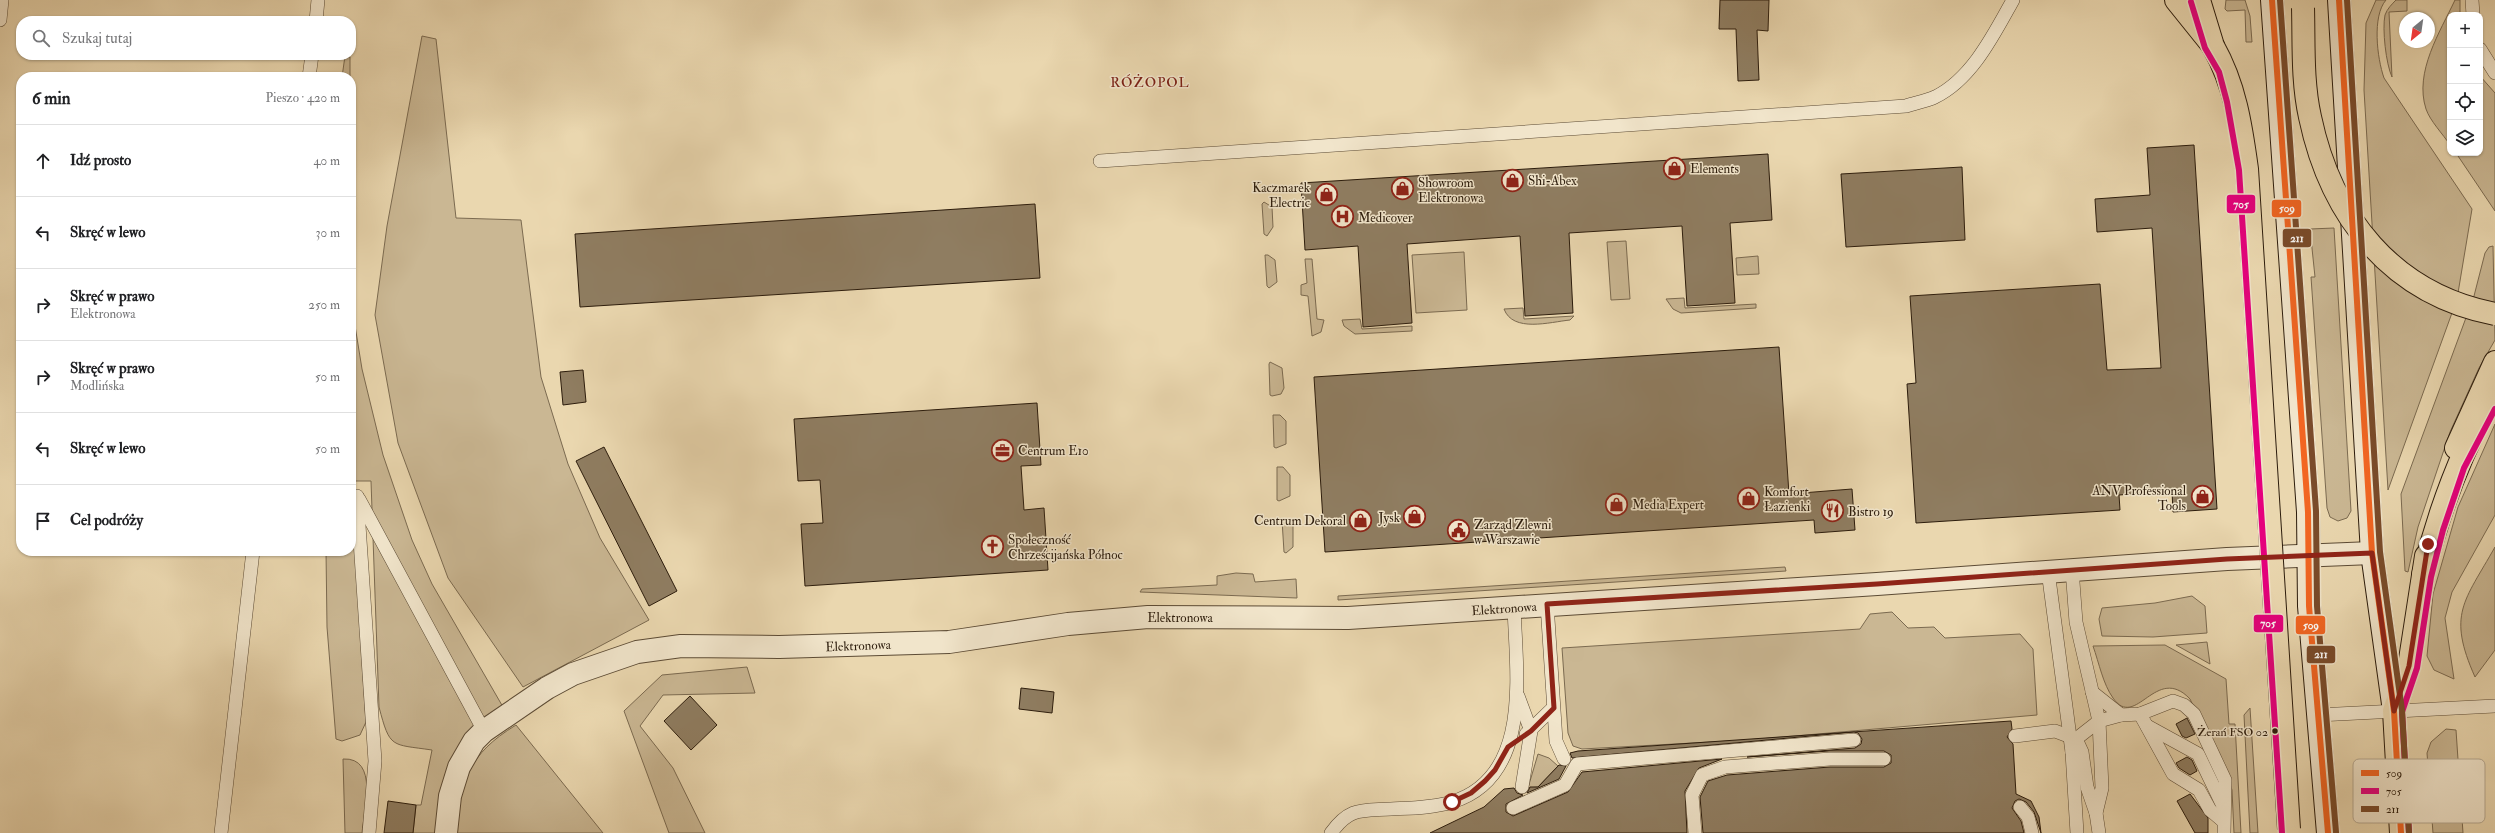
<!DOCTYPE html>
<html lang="pl">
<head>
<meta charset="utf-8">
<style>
	body { margin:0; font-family:"IM FELL Double Pica",serif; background:#f2f2f2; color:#202124 }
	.controls { position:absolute; right:12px; top:12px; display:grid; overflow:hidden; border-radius:8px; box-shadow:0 1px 3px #0004 }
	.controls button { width:36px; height:36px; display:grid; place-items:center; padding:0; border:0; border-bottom:1px solid #e0e0e0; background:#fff; color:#202124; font:20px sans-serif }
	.compass { position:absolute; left:2399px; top:12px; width:36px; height:36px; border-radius:50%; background:#fff; box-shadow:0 1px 3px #0004; rotate:209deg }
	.stop { position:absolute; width:12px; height:12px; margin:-9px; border:3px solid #8f2418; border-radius:50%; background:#fff }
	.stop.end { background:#8f2418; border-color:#fff; box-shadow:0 1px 4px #0008 }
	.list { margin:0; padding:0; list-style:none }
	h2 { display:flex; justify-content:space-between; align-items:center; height:52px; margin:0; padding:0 16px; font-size:17px }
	h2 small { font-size:13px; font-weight:400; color:#757577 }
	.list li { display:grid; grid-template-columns:26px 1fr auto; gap:12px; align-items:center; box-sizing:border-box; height:72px; padding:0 16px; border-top:1px solid #e0e0e0 }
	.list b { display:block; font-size:15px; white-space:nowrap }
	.list p { margin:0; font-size:13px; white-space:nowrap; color:#757577 }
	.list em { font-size:13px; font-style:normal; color:#757577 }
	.icon { flex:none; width:22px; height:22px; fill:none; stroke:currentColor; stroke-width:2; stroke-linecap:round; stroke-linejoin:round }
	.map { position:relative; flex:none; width:2495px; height:833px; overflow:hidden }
	.search { position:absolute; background:#fff; box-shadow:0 1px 3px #0004; left:16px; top:16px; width:340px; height:44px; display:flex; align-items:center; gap:10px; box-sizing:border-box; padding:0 14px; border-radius:16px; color:#757577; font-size:15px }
	.panel { position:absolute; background:#fff; box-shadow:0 1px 3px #0004; left:16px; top:72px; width:340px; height:484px; border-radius:16px }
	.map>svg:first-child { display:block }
	.green { fill:#cab793; stroke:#7b6a50 }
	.building { fill:#8f7d61; stroke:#2c1c0c }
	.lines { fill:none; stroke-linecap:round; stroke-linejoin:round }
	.service-casing { stroke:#5c4b35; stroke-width:14 }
	.minor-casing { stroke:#5c4b35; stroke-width:24 }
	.secondary-casing { stroke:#2c1c0c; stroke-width:24 }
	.primary-casing { stroke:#2c1c0c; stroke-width:24 }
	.motorway-casing { stroke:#2c1c0c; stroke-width:24 }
	.service { stroke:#f1e5cb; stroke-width:13 }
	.minor { stroke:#f1e5cb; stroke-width:22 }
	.secondary { stroke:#f1e5cb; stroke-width:22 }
	.primary { stroke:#ead7af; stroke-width:22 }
	.motorway { stroke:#ead7af; stroke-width:22 }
	.primary-bridge-casing { stroke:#2c1c0c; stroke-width:24; stroke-linecap:butt }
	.motorway-bridge-casing { stroke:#2c1c0c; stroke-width:24; stroke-linecap:butt }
	.primary-bridge { stroke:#ead7af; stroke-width:22 }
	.motorway-bridge { stroke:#ead7af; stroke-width:22 }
	.bus-1-casing { stroke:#f1e5cb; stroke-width:9 }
	.bus-2-casing { stroke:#f1e5cb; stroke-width:9 }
	.bus-3-casing { stroke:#f1e5cb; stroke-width:9 }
	.bus-1 { stroke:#f26522; stroke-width:6 }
	.bus-2 { stroke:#e5007d; stroke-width:6 }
	.bus-3 { stroke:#7a4b2a; stroke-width:6 }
	.route { stroke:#8f2418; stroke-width:5 }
	.bus-dot { fill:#2c1c0c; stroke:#f1e5cb; stroke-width:1.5 }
	.labels { text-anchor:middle; stroke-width:3; stroke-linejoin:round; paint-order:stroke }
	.bus-label { font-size:12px; fill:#2c1c0c; stroke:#f1e5cb; text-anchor:end }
	.poi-label { font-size:13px; fill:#2c1c0c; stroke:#f1e5cb; text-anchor:start }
	.street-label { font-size:13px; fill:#2c1c0c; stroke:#f1e5cb }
	.neighbourhood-label { font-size:14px; letter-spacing:1px; fill:#7a1f14; stroke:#f1e5cb }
	.key { fill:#f1e5cb; stroke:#b6a992; stroke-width:1 }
	.key-label { font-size:11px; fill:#2c1c0c }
	.line-badge { stroke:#f1e5cb; stroke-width:1.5 }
	.badge-label { font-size:11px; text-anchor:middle; font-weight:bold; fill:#fff }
</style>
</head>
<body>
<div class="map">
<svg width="2495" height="833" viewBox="0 0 2495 833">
	<rect width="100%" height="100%" fill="#ead7af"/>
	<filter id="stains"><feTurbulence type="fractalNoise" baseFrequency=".005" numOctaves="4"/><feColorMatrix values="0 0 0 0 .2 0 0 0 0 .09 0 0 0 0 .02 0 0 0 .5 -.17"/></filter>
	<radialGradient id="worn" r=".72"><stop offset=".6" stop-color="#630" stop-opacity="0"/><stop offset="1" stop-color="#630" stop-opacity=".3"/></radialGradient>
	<g class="green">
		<polygon points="2226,0 2245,0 2250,16 2252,42 2246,42 2245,10 2227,11 2225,9"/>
		<path d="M2376,0h10c-14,16 -9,58 -2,78l88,131 -15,90 -69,191 -24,-400 2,-67z"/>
		<path d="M2396,0h11v11l-18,1 3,65c-6,-13 -10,-48 -7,-62 2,-6 7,-11 11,-15z"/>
		<path d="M2455,0h5v15h-10v130c-7,-11 -20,-24 -24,-36 -12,-37 14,-77 29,-109z"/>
		<polygon points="422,36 436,39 456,218 521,220 541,377 568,464 600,538 649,620 523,687 448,578 398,443 375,315 387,226"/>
		<polygon points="345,56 350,57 350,77 342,77"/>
		<polygon points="2480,76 2495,93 2495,211 2456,153 2480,153"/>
		<polygon points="1264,202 1272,207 1273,227 1267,236 1264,234 1262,204"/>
		<polygon points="2334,228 2351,511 2347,518 2338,521 2330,517 2327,508 2311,277 2315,277 2310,229"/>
		<polygon points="1626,241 1630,299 1611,300 1607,242"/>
		<polygon points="2493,246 2495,340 2479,368 2450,432 2418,527 2408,572 2405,571 2401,494 2474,296 2485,253 2489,247"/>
		<polygon points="1464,252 1467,310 1416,313 1412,255"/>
		<polygon points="1265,255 1268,255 1275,260 1277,282 1269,288 1267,286"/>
		<polygon points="1758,256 1759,274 1737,275 1736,258"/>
		<polygon points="1305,259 1312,259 1317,319 1324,320 1321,332 1312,336 1308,296 1301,295 1301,285 1307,283"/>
		<polygon points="1684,298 1685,308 1756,304 1756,308 1681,313 1673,309 1666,299"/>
		<path d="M351,301l11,68 21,86 29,85 20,44 71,123 -66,111 -2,15h-22l3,-28h5l11,-55c-41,-6 -42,-1 -53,-43l-8,-226h-20z"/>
		<path d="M1523,308l1,11 50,-3 -4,4c-20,2 -57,13 -66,-11z"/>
		<polygon points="1360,319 1362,329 1412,326 1412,331 1355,334 1344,326 1342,320"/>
		<polygon points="1270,362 1282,368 1284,388 1281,394 1272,396 1270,395 1269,364"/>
		<polygon points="1273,415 1280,415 1286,421 1286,444 1276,448 1274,447"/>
		<polygon points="2495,424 2495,515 2452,592 2445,618 2454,679 2434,670 2427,656 2433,594 2458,507"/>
		<polygon points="1277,467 1283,467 1290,475 1290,496 1279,501 1277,500"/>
		<polygon points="1282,520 1287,520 1293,525 1293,547 1286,553 1284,552"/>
		<polygon points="351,527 354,532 366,722 360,735 342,741 336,739 327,627 326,551 351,551"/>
		<path d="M2495,547v103l-20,27c-28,-63 -11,-75 20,-130z"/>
		<polygon points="1785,567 1786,571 1338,600 1338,596"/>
		<polygon points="1236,573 1253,574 1255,582 1296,579 1297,598 1140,592 1142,589 1217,585 1217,576"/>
		<polygon points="2192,596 2205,606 2207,633 2153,637 2102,636 2099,619 2102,608 2155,603"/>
		<polygon points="1892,612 1908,628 1934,627 1945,638 2020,634 2033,649 2037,715 1748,740 1582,749 1573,746 1568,733 1562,648 1860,629 1870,614"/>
		<polygon points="2207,642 2210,664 2176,645"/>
		<path d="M2165,645l61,34 3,45h6l6,109h-7l-2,-43 -3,-10 -39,-81c-34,-36 -54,32 -77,-1 -10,-14 -14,-35 -20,-52z"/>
		<polygon points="747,667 755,693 663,695 640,726 673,768 705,833 669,833 624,711 662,675"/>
		<polygon points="2250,708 2258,833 2250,833 2244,715"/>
		<path d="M516,725l87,108h-148c8,-54 12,-78 61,-108z"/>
		<polygon points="2446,729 2456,730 2463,833 2433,833 2427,753 2431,742"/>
		<polygon points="1538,754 1549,758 1558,766 1538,787 1528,788"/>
		<path d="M343,759c36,-2 21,52 19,74h-17z"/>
	</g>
	<g class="building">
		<polygon points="1720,0 1769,0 1768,31 1757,30 1759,80 1738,81 1736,29 1719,29"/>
		<polygon points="2194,145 2217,509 2173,512 2172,491 2119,495 2120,510 1916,523 1907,384 1916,383 1910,296 2100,284 2107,370 2161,368 2152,228 2097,232 2095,199 2150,195 2147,148"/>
		<polygon points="1768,154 1772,220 1730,223 1735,303 1687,306 1682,226 1569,233 1573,313 1525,316 1520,236 1407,244 1412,323 1363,327 1358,246 1305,250 1301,183"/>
		<polygon points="1962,167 1965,240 1846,247 1841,174"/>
		<polygon points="1035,204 1040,278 580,307 575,234"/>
		<polygon points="1779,347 1789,494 1852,489 1855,530 1815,533 1814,520 1325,552 1314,377"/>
		<polygon points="583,370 586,402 563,405 560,372"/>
		<polygon points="1037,403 1041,465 1021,466 1024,510 1044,508 1048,570 805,586 801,524 823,523 820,480 798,481 794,419"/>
		<polygon points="604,447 677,591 649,606 576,461"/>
		<polygon points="1021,688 1054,692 1052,713 1019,709"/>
		<polygon points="690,696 717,725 691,750 664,721"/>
		<polygon points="2187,718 2195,734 2186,738 2182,736 2176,724"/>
		<polygon points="2011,721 2012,729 2007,737 2013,744 2016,794 2031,801 2039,817 2041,833 2034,812 2026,802 2019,799 2015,801 2012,808 2021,821 2024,833 1703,833 1700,797 1708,781 1727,775 1830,767 1884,767 1891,763 1891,755 1884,751 1829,751 1747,757 1855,748 1861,744 1862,739 1858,733 1854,732 1572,758 1570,753 1578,751"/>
		<polygon points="2187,757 2192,760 2197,771 2190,775 2179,768 2176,763"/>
		<polygon points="1722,759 1699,768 1685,791 1687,833 1430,833 1484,807 1504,789 1514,788 1517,793 1523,795 1506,804 1506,812 1513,816 1568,792 1582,772"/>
		<polygon points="1559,765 1566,766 1559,779 1527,793 1530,787 1538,787"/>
		<polygon points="2190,794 2208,818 2208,833 2195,833 2177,801"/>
		<polygon points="388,801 416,805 413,833 384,833"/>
	</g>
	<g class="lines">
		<defs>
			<g id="service">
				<polyline points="2472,0 2473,15"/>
				<polyline points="0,20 2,0"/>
				<polyline points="316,21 318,0"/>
				<polyline points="2480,49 2495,73"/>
				<polyline points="309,77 312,55"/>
				<path d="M1100,161l806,-55c9,-3 20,-5 29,-9 37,-18 59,-63 78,-97"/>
				<polyline points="357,496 375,761 369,833"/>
				<polyline points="359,499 484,731"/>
				<polyline points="2072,569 2076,622 2099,721 2102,788 2096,813 2099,833"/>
				<polyline points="2048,571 2072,752 2077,833"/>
				<polyline points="1547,604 1556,741 1564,759"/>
				<polyline points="2092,692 2121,715"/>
				<polyline points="1518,696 1531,731 1522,787"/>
				<polyline points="2140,714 2173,774 2199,790 2210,810 2223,821"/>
				<polyline points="2318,715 2495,706"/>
				<polyline points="2147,726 2198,754 2223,806"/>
				<polyline points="1526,734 1553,708"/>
				<polyline points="2015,736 2055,731 2076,739 2082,752 2087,787 2096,813"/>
				<polyline points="2072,752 2076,739 2099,721 2121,715 2140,714 2173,701 2184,705 2194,714 2225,780 2224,833"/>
				<polyline points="2020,807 2028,817 2032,833"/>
				<polyline points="1513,808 1565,785 1577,764 1854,740"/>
				<polyline points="221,833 253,551"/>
				<path d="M1331,833c19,-26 30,-22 60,-24 20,-1 41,-1 61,-7 81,-25 64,-130 62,-195"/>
				<polyline points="1695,833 1692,795 1702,775 1725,767 1830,759 1884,759"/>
			</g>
			<polyline id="minor" points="446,833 450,796 459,767 474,741 484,731 547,688 573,674 637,652 681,646 779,647 949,642 1068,624 1148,617 1348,618 1877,584 2227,559 2372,553"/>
			<g id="secondary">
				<polyline points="2272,0 2308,512 2309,606 2328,833"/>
				<polyline points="2339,0 2372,553 2394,711"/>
			</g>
			<g id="primary">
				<polyline points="2176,0 2213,46"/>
				<polyline points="2456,448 2495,362"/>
				<polyline points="2401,833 2394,711 2409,666 2426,556"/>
			</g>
			<g id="motorway">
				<polyline points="2199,0 2213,46"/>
				<path d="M2423,575c16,-65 38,-125 72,-183"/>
			</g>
		</defs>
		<use href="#service" class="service-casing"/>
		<use href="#minor" class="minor-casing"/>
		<use href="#secondary" class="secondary-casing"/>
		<use href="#primary" class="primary-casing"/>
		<use href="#motorway" class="motorway-casing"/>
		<use href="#service" class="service"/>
		<use href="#minor" class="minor"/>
		<use href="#secondary" class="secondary"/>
		<use href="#primary" class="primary"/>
		<use href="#motorway" class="motorway"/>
		<defs>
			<path id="primary-bridge" d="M2213,46c22,39 28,79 34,123l42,660"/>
			<path id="motorway-bridge" d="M2303,8c1,36 -1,73 7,109 21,100 82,177 185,197"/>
		</defs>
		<use href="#primary-bridge" class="primary-bridge-casing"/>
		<use href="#motorway-bridge" class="motorway-bridge-casing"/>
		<use href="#primary-bridge" class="primary-bridge"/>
		<use href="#motorway-bridge" class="motorway-bridge"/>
		<defs>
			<g id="bus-1">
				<polyline points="2272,0 2308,512 2309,606 2328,833"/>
				<polyline points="2339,0 2372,553 2394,711 2401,833"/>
			</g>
			<g id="bus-2">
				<polyline points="2191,2 2205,48 2219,72 2227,102 2239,170 2282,833"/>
				<polyline points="2409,833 2402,712 2417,668 2431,577 2443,530 2464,468 2495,409"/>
			</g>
			<g id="bus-3">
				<polyline points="2280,0 2316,511 2317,606 2336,832"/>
				<polyline points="2347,0 2380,552 2402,710 2409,833"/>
			</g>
		</defs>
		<use href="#bus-1" class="bus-1-casing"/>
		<use href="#bus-2" class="bus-2-casing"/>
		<use href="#bus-3" class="bus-3-casing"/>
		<use href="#bus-1" class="bus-1"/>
		<use href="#bus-2" class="bus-2"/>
		<use href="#bus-3" class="bus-3"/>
	</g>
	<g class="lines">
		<polyline class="route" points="1452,802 1471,793 1485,781 1495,770 1508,747 1531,731 1554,708 1547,604 1877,584 2227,559 2372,553 2394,711 2409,666 2428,544"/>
	</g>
	<defs>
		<symbol id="shop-ring" viewBox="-11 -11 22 22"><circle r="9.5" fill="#f1e5cb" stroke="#8f2418" stroke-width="1.5"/><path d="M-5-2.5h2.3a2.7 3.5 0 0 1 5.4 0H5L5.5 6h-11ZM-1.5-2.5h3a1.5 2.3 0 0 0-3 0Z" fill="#8f2418"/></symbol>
		<symbol id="hospital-ring" viewBox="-11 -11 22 22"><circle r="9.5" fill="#f1e5cb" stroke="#8f2418" stroke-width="1.5"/><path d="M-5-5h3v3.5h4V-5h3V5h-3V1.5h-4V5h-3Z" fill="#8f2418"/></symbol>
		<symbol id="office-ring" viewBox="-11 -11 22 22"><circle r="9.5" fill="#f1e5cb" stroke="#8f2418" stroke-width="1.5"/><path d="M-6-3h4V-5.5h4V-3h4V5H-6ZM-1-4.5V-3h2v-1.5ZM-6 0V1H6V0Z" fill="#8f2418"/></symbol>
		<symbol id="restaurant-ring" viewBox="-11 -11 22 22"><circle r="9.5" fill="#f1e5cb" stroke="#8f2418" stroke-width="1.5"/><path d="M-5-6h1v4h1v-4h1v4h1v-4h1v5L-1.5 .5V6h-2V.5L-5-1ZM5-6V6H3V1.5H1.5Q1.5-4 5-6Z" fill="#8f2418"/></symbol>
		<symbol id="civic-ring" viewBox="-11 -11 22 22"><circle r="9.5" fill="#f1e5cb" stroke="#8f2418" stroke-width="1.5"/><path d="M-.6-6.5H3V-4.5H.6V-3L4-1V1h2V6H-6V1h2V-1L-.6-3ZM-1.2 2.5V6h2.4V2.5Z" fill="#8f2418"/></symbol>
		<symbol id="church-ring" viewBox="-11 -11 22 22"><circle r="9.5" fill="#f1e5cb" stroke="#8f2418" stroke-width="1.5"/><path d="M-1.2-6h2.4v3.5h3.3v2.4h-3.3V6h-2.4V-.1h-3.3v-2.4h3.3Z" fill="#8f2418"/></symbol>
	</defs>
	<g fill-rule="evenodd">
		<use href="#shop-ring" x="1662" y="156" width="25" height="25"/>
		<use href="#shop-ring" x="1500" y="168" width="25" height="25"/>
		<use href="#shop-ring" x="1390" y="176" width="25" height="25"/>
		<use href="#shop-ring" x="1314" y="182" width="25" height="25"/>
		<use href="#hospital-ring" x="1330" y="204" width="25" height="25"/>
		<use href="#office-ring" x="990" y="438" width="25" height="25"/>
		<use href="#shop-ring" x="2190" y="484" width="25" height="25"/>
		<use href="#shop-ring" x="1736" y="486" width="25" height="25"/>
		<use href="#shop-ring" x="1604" y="492" width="25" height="25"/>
		<use href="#restaurant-ring" x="1820" y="498" width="25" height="25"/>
		<use href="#shop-ring" x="1402" y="504" width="25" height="25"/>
		<use href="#shop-ring" x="1348" y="508" width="25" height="25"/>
		<use href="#civic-ring" x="1446" y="518" width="25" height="25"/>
		<use href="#church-ring" x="980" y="534" width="25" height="25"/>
	</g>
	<circle class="bus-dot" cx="2275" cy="731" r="3.5"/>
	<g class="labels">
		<g class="bus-label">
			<text x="2268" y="736">Żerań FSO 02</text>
		</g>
		<g class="poi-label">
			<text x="1690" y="173">Elements</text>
			<text x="1528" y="185">Shi-Abex</text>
			<text x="1418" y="187">Showroom<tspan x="1418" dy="15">Elektronowa</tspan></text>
			<text x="1310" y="192" text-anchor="end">Kaczmarek<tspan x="1310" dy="15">Electric</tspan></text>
			<text x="1358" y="222">Medicover</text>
			<text x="1018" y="455">Centrum E10</text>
			<text x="2186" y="495" text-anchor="end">ANV Professional<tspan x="2186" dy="15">Tools</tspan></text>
			<text x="1764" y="496">Komfort<tspan x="1764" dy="15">Łazienki</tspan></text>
			<text x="1632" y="509">Media Expert</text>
			<text x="1848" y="516">Bistro 19</text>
			<text x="1400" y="522" text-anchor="end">Jysk</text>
			<text x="1346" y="525" text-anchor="end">Centrum Dekoral</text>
			<text x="1474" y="529">Zarząd Zlewni<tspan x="1474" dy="15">w Warszawie</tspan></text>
			<text x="1008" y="544">Społeczność<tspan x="1008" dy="15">Chrześcijańska Północ</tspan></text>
		</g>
		<g class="street-label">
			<text transform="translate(1504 608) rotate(-4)" y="5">Elektronowa</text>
			<text x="1180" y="622">Elektronowa</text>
			<text transform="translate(858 645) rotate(-2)" y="5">Elektronowa</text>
		</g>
		<g class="neighbourhood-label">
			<text x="1150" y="87">RÓŻOPOL</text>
		</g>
	</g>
	<rect x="2353" y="759" width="132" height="64" rx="6" class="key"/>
	<rect x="2361" y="770" width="18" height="6" fill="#f26522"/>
	<rect x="2361" y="788" width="18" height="6" fill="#e5007d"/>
	<rect x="2361" y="806" width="18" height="6" fill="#7a4b2a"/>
	<g class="key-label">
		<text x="2386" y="777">509</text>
		<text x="2386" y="795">705</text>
		<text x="2386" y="813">211</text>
	</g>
	<g class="line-badge">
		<rect x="2226" y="194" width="30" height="20" rx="4" fill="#e5007d"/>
		<rect x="2271" y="199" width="31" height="19" rx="4" fill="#f26522"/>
		<rect x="2282" y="228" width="30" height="20" rx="4" fill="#7a4b2a"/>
		<rect x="2253" y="614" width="31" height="19" rx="4" fill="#e5007d"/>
		<rect x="2295" y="615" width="31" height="20" rx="4" fill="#f26522"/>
		<rect x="2306" y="645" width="30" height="19" rx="4" fill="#7a4b2a"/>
	</g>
	<g class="badge-label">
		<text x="2241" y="208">705</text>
		<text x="2287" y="212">509</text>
		<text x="2297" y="242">211</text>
		<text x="2268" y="627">705</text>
		<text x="2311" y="629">509</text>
		<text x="2321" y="658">211</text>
	</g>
	<rect width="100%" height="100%" filter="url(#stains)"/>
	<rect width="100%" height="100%" fill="url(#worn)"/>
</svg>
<div class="controls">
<button>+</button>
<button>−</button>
<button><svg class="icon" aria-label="locate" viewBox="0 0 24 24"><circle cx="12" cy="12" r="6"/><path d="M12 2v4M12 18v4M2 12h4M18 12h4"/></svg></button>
<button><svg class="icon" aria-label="layers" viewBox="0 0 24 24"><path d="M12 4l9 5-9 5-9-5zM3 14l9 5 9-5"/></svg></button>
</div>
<svg class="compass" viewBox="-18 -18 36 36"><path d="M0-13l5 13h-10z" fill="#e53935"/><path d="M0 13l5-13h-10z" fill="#757577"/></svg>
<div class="stop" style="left:1452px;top:802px"></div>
<div class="stop end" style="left:2428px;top:544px"></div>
<div class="search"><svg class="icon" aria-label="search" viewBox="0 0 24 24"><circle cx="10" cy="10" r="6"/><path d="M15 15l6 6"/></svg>Szukaj tutaj</div>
<section class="panel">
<h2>6 min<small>Pieszo · 420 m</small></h2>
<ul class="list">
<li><svg class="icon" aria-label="ahead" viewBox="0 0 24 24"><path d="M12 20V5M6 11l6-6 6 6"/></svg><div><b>Idź prosto</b></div><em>40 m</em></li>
<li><svg class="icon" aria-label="left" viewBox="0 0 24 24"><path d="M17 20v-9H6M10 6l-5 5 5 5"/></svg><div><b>Skręć w lewo</b></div><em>30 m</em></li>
<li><svg class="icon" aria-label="right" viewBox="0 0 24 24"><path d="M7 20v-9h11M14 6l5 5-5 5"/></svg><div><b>Skręć w prawo</b><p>Elektronowa</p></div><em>250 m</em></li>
<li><svg class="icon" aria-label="right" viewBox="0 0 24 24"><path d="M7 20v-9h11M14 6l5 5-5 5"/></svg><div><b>Skręć w prawo</b><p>Modlińska</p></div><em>50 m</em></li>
<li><svg class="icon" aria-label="left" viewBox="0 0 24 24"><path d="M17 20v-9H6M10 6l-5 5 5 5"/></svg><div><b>Skręć w lewo</b></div><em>50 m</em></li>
<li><svg class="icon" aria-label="arrive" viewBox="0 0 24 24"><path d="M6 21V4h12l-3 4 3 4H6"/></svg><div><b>Cel podróży</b></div></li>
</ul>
</section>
</div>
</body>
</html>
